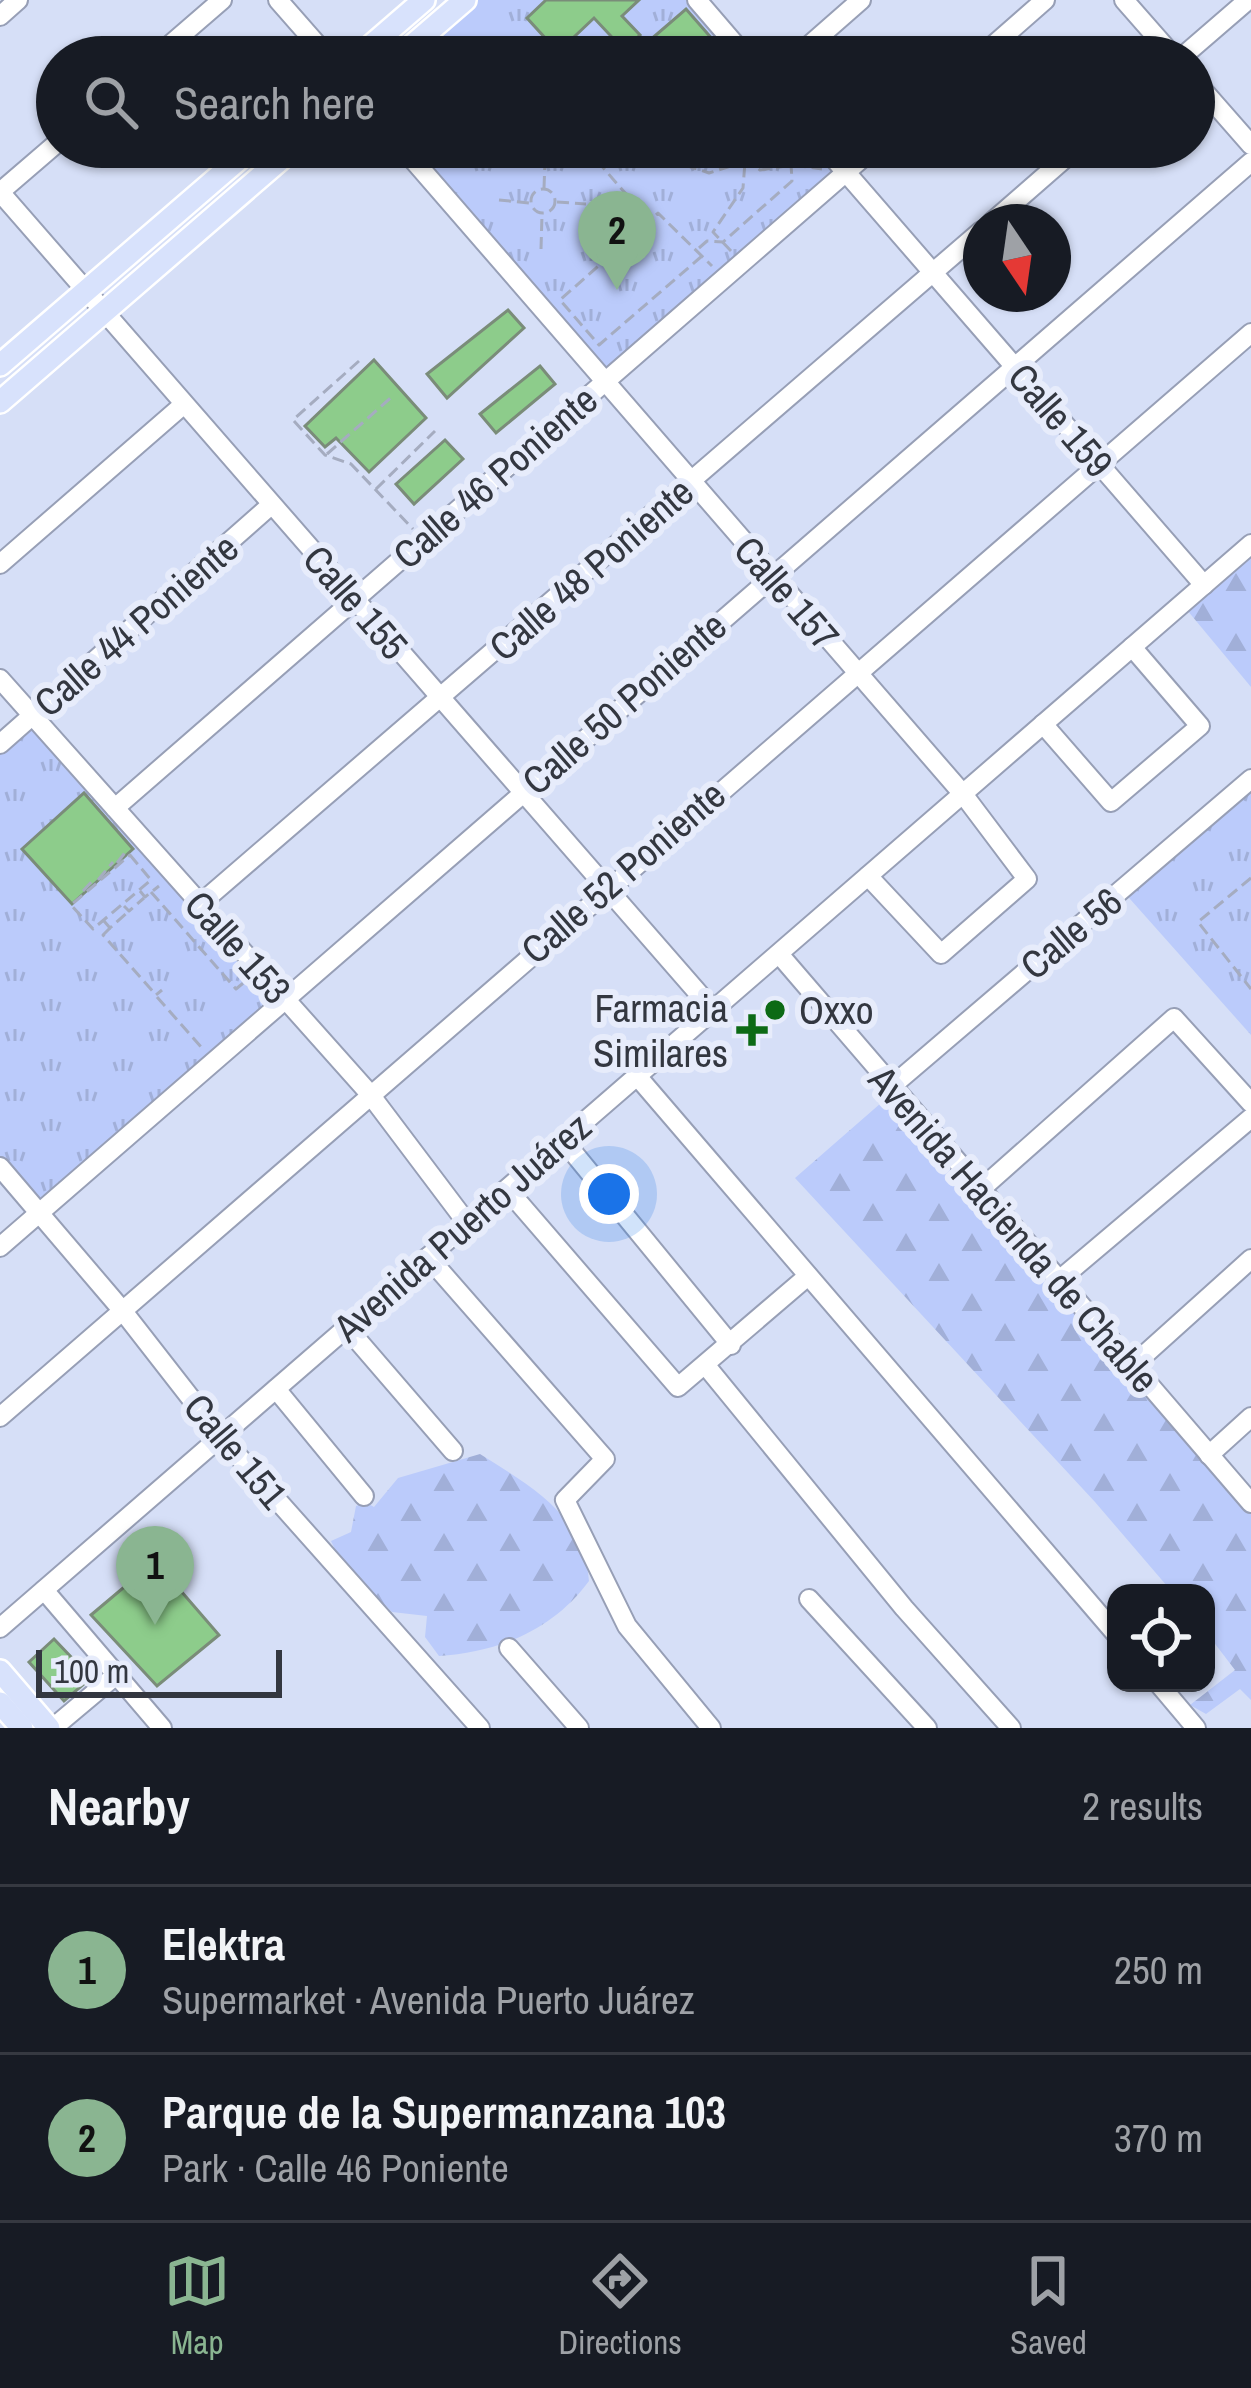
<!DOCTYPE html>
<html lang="en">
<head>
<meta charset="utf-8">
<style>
	body { margin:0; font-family:"Archivo Narrow",sans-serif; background:#242831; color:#f1f3f6 }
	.controls { position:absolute; right:36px; bottom:36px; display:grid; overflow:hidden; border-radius:24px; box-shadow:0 3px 9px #0004 }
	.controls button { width:108px; height:108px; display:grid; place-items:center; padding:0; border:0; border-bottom:3px solid #363941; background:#171b24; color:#f1f3f6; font:60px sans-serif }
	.compass { position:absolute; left:963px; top:204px; width:108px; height:108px; border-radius:50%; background:#171b24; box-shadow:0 3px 9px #0004; rotate:167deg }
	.scale { position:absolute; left:36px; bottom:30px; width:246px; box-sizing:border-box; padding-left:12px; border:6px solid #333740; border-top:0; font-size:33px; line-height:42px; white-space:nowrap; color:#333740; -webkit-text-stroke:9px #e7ecfb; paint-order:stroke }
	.you { position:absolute; left:609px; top:1194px; width:42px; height:42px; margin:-30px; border:9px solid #fff; border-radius:50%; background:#1a73e8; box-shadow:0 0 0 18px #1a73e833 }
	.badge { display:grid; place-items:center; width:78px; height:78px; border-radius:50%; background:#8ab591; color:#111; font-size:39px; font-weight:700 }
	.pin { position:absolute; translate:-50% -99px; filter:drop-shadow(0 3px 6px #0008) }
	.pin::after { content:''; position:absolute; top:63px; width:42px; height:36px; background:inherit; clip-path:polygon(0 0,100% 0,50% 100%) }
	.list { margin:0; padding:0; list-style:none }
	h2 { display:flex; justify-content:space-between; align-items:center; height:156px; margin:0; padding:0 48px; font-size:51px }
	h2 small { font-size:39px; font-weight:400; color:#9ea1a6 }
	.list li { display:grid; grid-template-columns:78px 1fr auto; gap:36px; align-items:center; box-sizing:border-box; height:168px; padding:0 48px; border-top:3px solid #363941 }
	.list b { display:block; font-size:45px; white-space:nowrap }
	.list p { margin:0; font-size:39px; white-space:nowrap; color:#9ea1a6 }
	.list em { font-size:39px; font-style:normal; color:#9ea1a6 }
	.icon { flex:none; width:66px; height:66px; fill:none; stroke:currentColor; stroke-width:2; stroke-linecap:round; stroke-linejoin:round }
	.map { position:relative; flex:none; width:1251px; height:1728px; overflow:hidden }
	.search { position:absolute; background:#171b24; box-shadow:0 3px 9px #0004; left:36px; right:36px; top:36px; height:132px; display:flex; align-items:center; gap:30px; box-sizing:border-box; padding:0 42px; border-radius:66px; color:#9ea1a6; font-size:45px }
	.sheet { height:492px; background:#171b24 }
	nav { display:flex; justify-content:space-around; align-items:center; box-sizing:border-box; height:168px; border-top:3px solid #363941; background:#171b24; font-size:33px; color:#9ea1a6 }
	nav a { display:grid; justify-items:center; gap:6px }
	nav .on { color:#8ab591 }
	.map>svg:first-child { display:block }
	.forest { fill:url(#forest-firs) }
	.park { fill:url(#park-tufts) }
	.building { fill:#8dcc8b; stroke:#7a8c79; stroke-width:3 }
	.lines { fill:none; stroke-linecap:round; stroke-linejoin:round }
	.minor-casing { stroke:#979fb6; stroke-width:22 }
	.major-casing { stroke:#fff; stroke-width:26 }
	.path { stroke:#a5acc0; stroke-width:3; stroke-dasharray:12 6; stroke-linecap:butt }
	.minor { stroke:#fff; stroke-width:18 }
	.major { stroke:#d8e2fc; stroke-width:21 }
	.poi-dot { fill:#0c6a15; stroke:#e7ecfb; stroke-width:4.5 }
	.labels { text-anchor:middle; stroke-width:12; stroke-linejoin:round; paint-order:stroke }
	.street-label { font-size:39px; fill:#333740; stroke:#e7ecfb }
	.poi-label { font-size:39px; fill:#333740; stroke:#e7ecfb; text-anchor:end }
</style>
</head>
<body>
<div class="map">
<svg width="1251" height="1728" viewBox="0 0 1251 1728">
	<defs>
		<pattern id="forest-firs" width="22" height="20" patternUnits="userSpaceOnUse" patternTransform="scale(3)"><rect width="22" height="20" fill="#bbcbfb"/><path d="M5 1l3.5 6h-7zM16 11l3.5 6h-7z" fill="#a1afd8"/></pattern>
		<pattern id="park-tufts" width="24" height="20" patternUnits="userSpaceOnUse" patternTransform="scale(3)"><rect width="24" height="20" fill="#bbcbfb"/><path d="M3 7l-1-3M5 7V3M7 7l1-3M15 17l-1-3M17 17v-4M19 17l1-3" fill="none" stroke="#a1afd8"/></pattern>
	</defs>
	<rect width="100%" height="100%" fill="#d6dff7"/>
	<g class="forest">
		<polygon points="1251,544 1251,687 1182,604"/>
		<polygon points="889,1096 1251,1512 1251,1700 1240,1689 1206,1714 1190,1705 1235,1670 1206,1632 1206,1593 1173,1593 1095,1502 795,1178"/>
		<path d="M480,1454c52,33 104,61 109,127 -36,49 -90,71 -150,75l-14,-19 2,-21 -35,-4 -50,-48 -11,-23 20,-9 5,-26 9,-4 9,5 24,-29z"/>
	</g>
	<g class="park">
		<polygon points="465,0 696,0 746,57 400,57"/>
		<polygon points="403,147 823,147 846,173 604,381"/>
		<polygon points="32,720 281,1001 40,1208 0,1161 0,747"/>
		<polygon points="1251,780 1251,1035 1122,890"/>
	</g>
	<g class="building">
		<polygon points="546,0 639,0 622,16 640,35 624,50 594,18 558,52 527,18"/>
		<polygon points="686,9 728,57 651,57 642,47"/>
		<polygon points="508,310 524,328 447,398 427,374"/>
		<polygon points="374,360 426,418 369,472 336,438 325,447 305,426"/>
		<polygon points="540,366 555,384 496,433 480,414"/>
		<polygon points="445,440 463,459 414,504 396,484"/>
		<polygon points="84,793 133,849 72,904 22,849"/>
		<polygon points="155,1561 219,1635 157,1686 91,1615"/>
		<polygon points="54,1639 91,1678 64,1701 29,1662"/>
	</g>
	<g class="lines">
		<defs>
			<g id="minor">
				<polyline points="278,0 328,57"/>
				<polyline points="697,0 746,57"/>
				<polyline points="1124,0 1174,57"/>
				<polyline points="0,16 18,0"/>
				<polyline points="156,57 222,0"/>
				<polyline points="796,57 861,0"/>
				<polyline points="980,57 1045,0"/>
				<polyline points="1182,57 1248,0"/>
				<polyline points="1194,80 1251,145"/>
				<polyline points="402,147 963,794 1027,879 941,954 868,876"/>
				<polyline points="824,147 1204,585"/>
				<polyline points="0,192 713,1010"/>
				<polyline points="0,192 57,143"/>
				<polyline points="992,222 1078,147"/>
				<polyline points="0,564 183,405"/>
				<polyline points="0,679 369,1093 467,1223"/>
				<polyline points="1043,724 1111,802 1200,726 1132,647"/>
				<polyline points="0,744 271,505"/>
				<polyline points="115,808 875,147"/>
				<polyline points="200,904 981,231"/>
				<polyline points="779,954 1251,1503"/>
				<polyline points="637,1076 1116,1634"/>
				<polyline points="892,1086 1251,779"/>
				<polyline points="563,1140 731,1345"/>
				<polyline points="0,1167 122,1310 221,1437 480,1728"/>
				<polyline points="507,1189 678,1387 808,1276"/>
				<polyline points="980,1190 1174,1018 1251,1103"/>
				<polyline points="0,1247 1251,162"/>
				<polyline points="428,1257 605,1459 565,1500 627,1626 711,1728"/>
				<polyline points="1058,1281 1251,1118"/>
				<polyline points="347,1328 453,1451"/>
				<polyline points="1132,1366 1251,1259"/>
				<polyline points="707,1367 904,1608 1011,1728"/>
				<polyline points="276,1389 364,1496"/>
				<polyline points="0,1417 1251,333"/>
				<polyline points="1209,1455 1251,1417"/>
				<polyline points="44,1590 162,1728"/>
				<polyline points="809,1599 927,1728"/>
				<polyline points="0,1628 1251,544"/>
				<polyline points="509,1648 579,1728"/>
				<polyline points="1158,1683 1196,1728"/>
				<polyline points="53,1728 116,1675"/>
			</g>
			<g id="major">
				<polyline points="358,57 424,0"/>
				<polyline points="399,57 465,0"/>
				<polyline points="0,365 253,147"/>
				<polyline points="0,402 295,147"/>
				<polyline points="0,1671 49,1728"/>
				<polyline points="0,1703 22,1728"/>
			</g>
		</defs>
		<use href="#minor" class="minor-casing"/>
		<use href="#major" class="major-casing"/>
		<g class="path">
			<polyline points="585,147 647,218"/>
			<polyline points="730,147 760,170 793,165 822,169"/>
			<polyline points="685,165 709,173 743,162"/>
			<polyline points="544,188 545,161"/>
			<circle cx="543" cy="201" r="12"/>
			<polyline points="499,200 530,203"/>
			<polyline points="557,202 586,204"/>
			<polyline points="699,248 707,241 723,242 792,181 790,147"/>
			<polyline points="541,249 542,215"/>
			<polyline points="731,251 713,232 743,188 745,162"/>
			<polyline points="702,256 599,345 560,300 658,213 712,266"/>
			<polyline points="359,361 293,420 325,455 351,464 413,529"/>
			<polyline points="327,454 394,395"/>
			<polyline points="376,489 435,431"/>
			<polygon points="130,855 151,880 93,929 71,905"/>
			<polyline points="117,863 127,850"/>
			<polyline points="1251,878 1198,922 1251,989"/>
			<polyline points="98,880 113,862"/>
			<polyline points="83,891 95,878"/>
			<polyline points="140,891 145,897 159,886"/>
			<polyline points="151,892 236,989 247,980"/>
			<polyline points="124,906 129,911 144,898"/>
			<polyline points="104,921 110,928 129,911"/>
			<polyline points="110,928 103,935 156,995 162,990"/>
			<polyline points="157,997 202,1048"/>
		</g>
		<use href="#minor" class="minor"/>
		<use href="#major" class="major"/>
	</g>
	<g class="poi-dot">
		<circle cx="775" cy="1010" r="12"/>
		<path d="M746 1012h12v12h12v12h-12v12h-12v-12h-12v-12h12z"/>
	</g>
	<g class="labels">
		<g class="street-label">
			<text transform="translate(1061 420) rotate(49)" y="14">Calle 159</text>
			<text transform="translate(495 477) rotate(-41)" y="14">Calle 46 Poniente</text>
			<text transform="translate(591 569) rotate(-41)" y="14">Calle 48 Poniente</text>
			<text transform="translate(787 593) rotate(49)" y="14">Calle 157</text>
			<text transform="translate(356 602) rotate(49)" y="14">Calle 155</text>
			<text transform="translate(136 625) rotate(-41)" y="14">Calle 44 Poniente</text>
			<text transform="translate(624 703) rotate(-41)" y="14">Calle 50 Poniente</text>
			<text transform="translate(623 872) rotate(-41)" y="14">Calle 52 Poniente</text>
			<text transform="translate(1071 933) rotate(-40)" y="14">Calle 56</text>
			<text transform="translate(238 947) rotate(48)" y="14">Calle 153</text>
			<text transform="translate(462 1227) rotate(-41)" y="14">Avenida Puerto Juárez</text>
			<text transform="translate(1014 1229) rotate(49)" y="14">Avenida Hacienda de Chable</text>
			<text transform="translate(236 1451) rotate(50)" y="14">Calle 151</text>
		</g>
		<g class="poi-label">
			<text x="728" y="1022">Farmacia<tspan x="728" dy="45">Similares</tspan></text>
			<text x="799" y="1024" text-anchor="start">Oxxo</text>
		</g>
	</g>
</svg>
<div class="controls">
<button><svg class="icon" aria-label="locate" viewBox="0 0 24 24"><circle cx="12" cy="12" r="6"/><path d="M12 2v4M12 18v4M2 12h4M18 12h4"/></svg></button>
</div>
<svg class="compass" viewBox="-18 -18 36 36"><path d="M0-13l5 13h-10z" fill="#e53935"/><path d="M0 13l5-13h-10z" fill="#9ea1a6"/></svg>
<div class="scale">100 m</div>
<div class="you"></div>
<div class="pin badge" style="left:155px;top:1625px">1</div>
<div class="pin badge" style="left:617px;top:290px">2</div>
<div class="search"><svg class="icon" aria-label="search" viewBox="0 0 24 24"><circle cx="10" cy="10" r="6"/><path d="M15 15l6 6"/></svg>Search here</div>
</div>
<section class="sheet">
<h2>Nearby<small>2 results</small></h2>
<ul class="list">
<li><span class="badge">1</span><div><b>Elektra</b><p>Supermarket · Avenida Puerto Juárez</p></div><em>250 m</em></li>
<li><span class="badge">2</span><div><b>Parque de la Supermanzana 103</b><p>Park · Calle 46 Poniente</p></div><em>370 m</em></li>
</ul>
</section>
<nav>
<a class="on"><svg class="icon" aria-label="map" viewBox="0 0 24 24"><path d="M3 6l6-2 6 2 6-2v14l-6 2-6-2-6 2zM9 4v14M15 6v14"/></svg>Map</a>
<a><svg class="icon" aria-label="directions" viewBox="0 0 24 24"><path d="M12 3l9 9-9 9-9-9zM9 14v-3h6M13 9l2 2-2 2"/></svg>Directions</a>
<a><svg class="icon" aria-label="saved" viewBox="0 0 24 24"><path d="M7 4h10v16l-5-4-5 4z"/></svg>Saved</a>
</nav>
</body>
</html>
